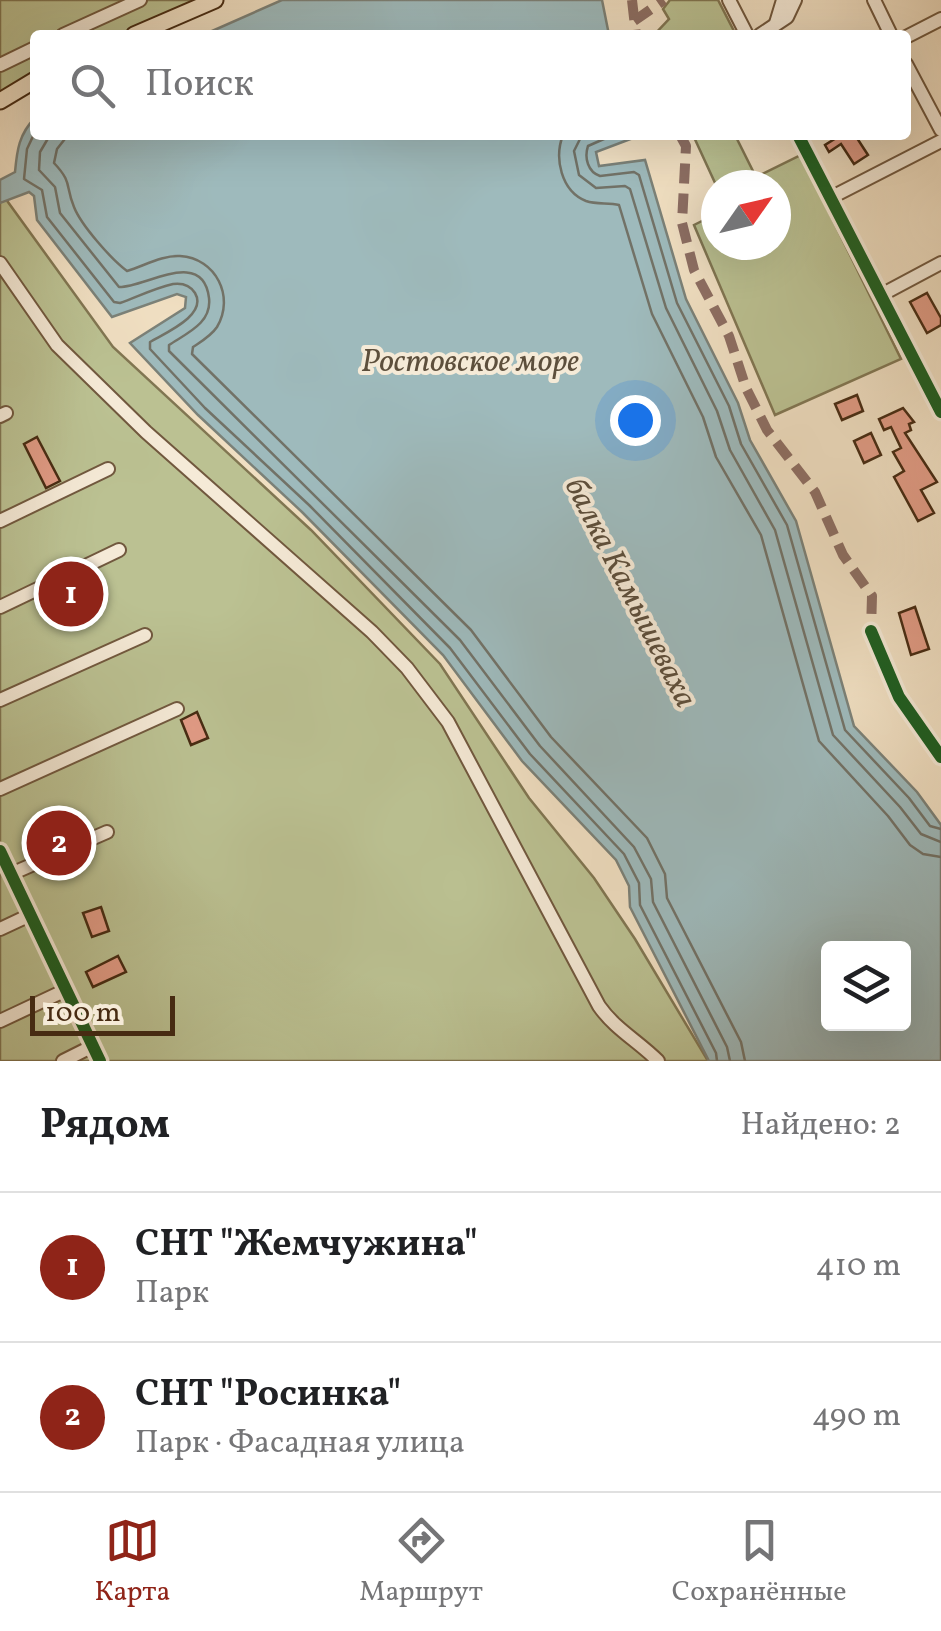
<!DOCTYPE html>
<html lang="ru">
<head>
<meta charset="utf-8">
<style>
	body { margin:0; font-family:Vollkorn,serif; background:#f6f6f6; color:#202124 }
	.controls { position:absolute; right:30px; bottom:30px; display:grid; overflow:hidden; border-radius:10px; box-shadow:0 10px 40px #0002 }
	.controls button { width:90px; height:90px; display:grid; place-items:center; padding:0; border:0; border-bottom:2px solid #e0e0e0; background:#fff; color:#202124; font:50px sans-serif }
	.compass { position:absolute; left:701px; top:170px; width:90px; height:90px; border-radius:50%; background:#fff; box-shadow:0 10px 40px #0002; rotate:56deg }
	.scale { position:absolute; left:30px; bottom:25px; width:145px; box-sizing:border-box; padding-left:10px; border:5px solid #472b12; border-top:0; font-size:28px; line-height:35px; white-space:nowrap; color:#472b12; -webkit-text-stroke:8px #f5ead7; paint-order:stroke }
	.you { position:absolute; left:635px; top:420px; width:35px; height:35px; margin:-25px; border:8px solid #fff; border-radius:50%; background:#1a73e8; box-shadow:0 0 0 15px #1a73e833 }
	.badge { display:grid; place-items:center; width:65px; height:65px; border-radius:50%; background:#8f2418; color:#fff; font-size:32px; font-weight:700 }
	.pin { position:absolute; translate:-50% -50%; border:5px solid #fff; box-shadow:0 2px 10px #0006 }
	.list { margin:0; padding:0; list-style:none }
	h2 { display:flex; justify-content:space-between; align-items:center; height:130px; margin:0; padding:0 40px; font-size:42px }
	h2 small { font-size:32px; font-weight:400; color:#757577 }
	.list li { display:grid; grid-template-columns:65px 1fr auto; gap:30px; align-items:center; box-sizing:border-box; height:150px; padding:0 40px; border-top:2px solid #e0e0e0 }
	.list b { display:block; font-size:38px; white-space:nowrap }
	.list p { margin:0; font-size:32px; white-space:nowrap; color:#757577 }
	.list em { font-size:32px; font-style:normal; color:#757577 }
	.icon { flex:none; width:55px; height:55px; fill:none; stroke:currentColor; stroke-width:2; stroke-linecap:round; stroke-linejoin:round }
	.map { position:relative; flex:none; width:941px; height:1061px; overflow:hidden }
	.search { position:absolute; background:#fff; box-shadow:0 10px 40px #0002; left:30px; right:30px; top:30px; height:110px; display:flex; align-items:center; gap:25px; box-sizing:border-box; padding:0 35px; border-radius:10px; color:#757577; font-size:38px }
	.sheet { height:430px; background:#fff }
	nav { display:flex; justify-content:space-around; align-items:center; box-sizing:border-box; height:140px; border-top:2px solid #e0e0e0; background:#fff; font-size:28px; color:#757577 }
	nav a { display:grid; justify-items:center; gap:5px }
	nav .on { color:#8f2418 }
	.map>svg:first-child { display:block }
	.green { fill:#bbc192; stroke:#817652; stroke-width:2.5 }
	.water { fill:#9ebabc; stroke:#7b8178; stroke-width:2.5; fill-rule:evenodd }
	.lines { fill:none; stroke-linecap:round; stroke-linejoin:round }
	.shore { stroke:#727267; stroke-width:2.5 }
	.building { fill:#e19b85; stroke:#472b12; stroke-width:2.5 }
	.minor-casing { stroke:#71583e; stroke-width:16 }
	.major-casing { stroke:#472b12; stroke-width:19 }
	.minor { stroke:#f5ead7; stroke-width:12 }
	.major { stroke:#f0dfc2; stroke-width:15 }
	.quiet { stroke:#8d6e63; stroke-width:10; stroke-dasharray:20 10; stroke-linecap:butt }
	.cycleway-casing { stroke:#f5ead7; stroke-width:19 }
	.cycleway { stroke:#1b5e20; stroke-width:12 }
	.labels { text-anchor:middle; stroke-width:8; stroke-linejoin:round; paint-order:stroke }
	.water-label { font-size:32px; font-style:italic; fill:#5d4f3c; stroke:#f5ead7 }
</style>
</head>
<body>
<div class="map">
<svg width="941" height="1061" viewBox="0 0 941 1061">
	<rect width="100%" height="100%" fill="#f0dfc2"/>
	<filter id="stains"><feTurbulence type="fractalNoise" baseFrequency=".002" numOctaves="4"/><feColorMatrix values="0 0 0 0 .2 0 0 0 0 .09 0 0 0 0 .02 0 0 0 .5 -.17"/></filter>
	<radialGradient id="worn" r=".72"><stop offset=".6" stop-color="#630" stop-opacity="0"/><stop offset="1" stop-color="#630" stop-opacity=".3"/></radialGradient>
	<g class="green">
		<polygon points="0,0 206,0 125,35 35,35 35,75 0,95"/>
		<polygon points="670,0 718,0 736,35 654,35 669,19 663,9"/>
		<polygon points="693,135 735,135 756,177 801,155 901,359 775,415 694,225 716,214 716,245 776,245 776,185 716,185"/>
		<polygon points="0,191 113,347 311,530 440,664 529,798 594,878 635,939 708,1061 0,1061"/>
	</g>
	<g class="water">
		<polygon points="282,0 602,0 609,35 203,35"/>
		<path d="M35,118v17h606l-45,17 3,14 46,-6 41,139 52,104 12,37 46,81 58,205 63,66 24,33v236h-232l-79,-154 -1,-21 -13,-26 -94,-99 -79,-106 -141,-143 -104,-97 -68,-72 55,-35 1,-11 -9,-3 -65,23 -75,-97 -3,-24 -5,-4 -29,11v-23l15,-8c2,-22 4,-38 20,-54zM828,948h76v76h-76z"/>
	</g>
	<g class="lines">
		<g class="shore">
			<path d="M35,132l-8,17 -3,30 18,11 5,27 67,85 6,1c17,-6 35,-15 53,-19 8,-1 17,1 22,9 13,22 -30,40 -45,49v7l55,59 104,97 141,143 80,106 94,100 15,29 1,22 76,148 1,8"/>
			<path d="M50,135l-10,17 -1,18 16,17 5,26 59,74c25,1 84,-40 90,11 3,25 -22,35 -40,47v6l291,289 80,106 94,101 17,32 2,23 74,145 3,14"/>
			<path d="M68,135l-11,14 -3,14c19,20 11,23 20,44 7,18 37,52 53,64 17,-5 35,-16 53,-15 36,2 55,41 37,71 -6,9 -15,14 -24,20l-1,7 279,276 80,107 96,101 18,36 2,24 74,144 4,19"/>
			<path d="M563,135c-9,23 -2,56 23,66 11,4 23,1 33,4l33,109 51,103 13,40 45,78 58,206 69,75 22,29 13,9 18,3"/>
			<polyline points="582,135 574,151 579,175 596,188 625,186 630,189 666,308 717,411 730,450 775,530 833,735 900,807 921,834 941,842"/>
			<path d="M613,135l-25,11c-4,12 0,26 12,30l34,-4 5,3 38,128 52,103 12,38 46,81 58,205 64,68 21,28 11,3"/>
		</g>
	</g>
	<g class="building">
		<polygon points="841,135 855,135 868,155 854,164 841,144 829,152 825,145"/>
		<polygon points="927,293 941,318 941,325 927,333 910,302"/>
		<polygon points="857,395 863,411 842,420 835,404"/>
		<polygon points="903,408 914,422 909,424 911,430 905,433 937,482 921,490 934,513 918,521 894,477 904,471 893,452 901,448 891,427 884,430 879,419"/>
		<polygon points="871,433 881,455 864,463 854,441"/>
		<polygon points="37,437 60,481 46,488 24,444"/>
		<polygon points="65,597 70,607 63,619 54,623 46,606"/>
		<polygon points="915,607 929,649 911,655 899,613"/>
		<polygon points="197,712 208,738 191,745 181,720"/>
		<polygon points="101,907 109,931 92,937 83,913"/>
		<polygon points="118,956 126,972 93,987 86,972"/>
	</g>
	<g class="lines">
		<defs>
			<g id="minor">
				<polyline points="729,0 747,35"/>
				<polyline points="874,0 891,35"/>
				<polyline points="776,23 783,0"/>
				<polyline points="63,35 140,0"/>
				<polyline points="760,35 787,17 795,0"/>
				<polyline points="906,37 941,19"/>
				<polyline points="906,64 941,130"/>
				<polyline points="0,65 35,48"/>
				<polyline points="798,135 941,412"/>
				<polyline points="830,198 941,141"/>
				<path d="M0,263l57,82 89,87 226,200 35,36 41,54 151,284c16,23 39,35 59,55"/>
				<polyline points="881,295 941,263"/>
				<polyline points="0,416 6,413"/>
				<polyline points="0,521 108,469"/>
				<polyline points="0,607 119,550"/>
				<polyline points="871,631 899,697 941,757"/>
				<polyline points="0,700 145,635"/>
				<polyline points="0,789 177,709"/>
				<polyline points="0,851 100,1061"/>
				<polyline points="11,874 107,832"/>
				<polyline points="0,929 30,915"/>
				<polyline points="0,1021 66,990"/>
				<polyline points="63,1061 93,1046"/>
			</g>
			<g id="major">
				<polyline points="134,35 215,0"/>
				<polyline points="0,101 35,80"/>
			</g>
		</defs>
		<use href="#minor" class="minor-casing"/>
		<use href="#major" class="major-casing"/>
		<use href="#minor" class="minor"/>
		<use href="#major" class="major"/>
		<g class="quiet">
			<polyline points="632,0 636,35"/>
			<polyline points="634,21 664,0"/>
			<polyline points="680,135 686,146 682,223 694,270 729,336 746,388 767,430 815,492 843,555 872,596 871,631"/>
		</g>
		<defs>
			<g id="cycleway">
				<polyline points="798,135 941,412"/>
				<polyline points="871,631 899,697 941,757"/>
				<polyline points="0,851 100,1061"/>
			</g>
		</defs>
		<use href="#cycleway" class="cycleway-casing"/>
		<use href="#cycleway" class="cycleway"/>
	</g>
	<g class="labels">
		<g class="water-label">
			<text x="470" y="371">Ростовское море</text>
			<text transform="translate(632 592) rotate(63)" y="11">балка Камышеваха</text>
		</g>
	</g>
	<rect width="100%" height="100%" filter="url(#stains)"/>
	<rect width="100%" height="100%" fill="url(#worn)"/>
</svg>
<div class="controls">
<button><svg class="icon" aria-label="layers" viewBox="0 0 24 24"><path d="M12 4l9 5-9 5-9-5zM3 14l9 5 9-5"/></svg></button>
</div>
<svg class="compass" viewBox="-18 -18 36 36"><path d="M0-13l5 13h-10z" fill="#e53935"/><path d="M0 13l5-13h-10z" fill="#757577"/></svg>
<div class="scale">100 m</div>
<div class="you"></div>
<div class="pin badge" style="left:71px;top:594px">1</div>
<div class="pin badge" style="left:59px;top:843px">2</div>
<div class="search"><svg class="icon" aria-label="search" viewBox="0 0 24 24"><circle cx="10" cy="10" r="6"/><path d="M15 15l6 6"/></svg>Поиск</div>
</div>
<section class="sheet">
<h2>Рядом<small>Найдено: 2</small></h2>
<ul class="list">
<li><span class="badge">1</span><div><b>СНТ &quot;Жемчужина&quot;</b><p>Парк</p></div><em>410 m</em></li>
<li><span class="badge">2</span><div><b>СНТ &quot;Росинка&quot;</b><p>Парк · Фасадная улица</p></div><em>490 m</em></li>
</ul>
</section>
<nav>
<a class="on"><svg class="icon" aria-label="map" viewBox="0 0 24 24"><path d="M3 6l6-2 6 2 6-2v14l-6 2-6-2-6 2zM9 4v14M15 6v14"/></svg>Карта</a>
<a><svg class="icon" aria-label="directions" viewBox="0 0 24 24"><path d="M12 3l9 9-9 9-9-9zM9 14v-3h6M13 9l2 2-2 2"/></svg>Маршрут</a>
<a><svg class="icon" aria-label="saved" viewBox="0 0 24 24"><path d="M7 4h10v16l-5-4-5 4z"/></svg>Сохранённые</a>
</nav>
</body>
</html>
